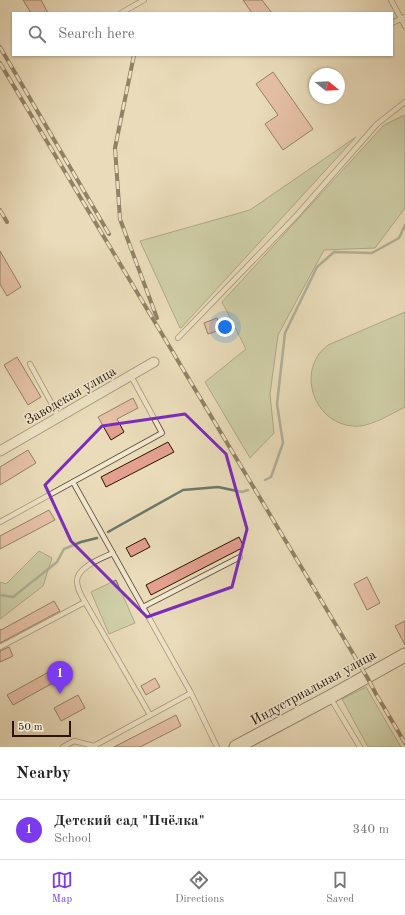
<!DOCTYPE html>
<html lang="en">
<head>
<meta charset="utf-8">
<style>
	body { margin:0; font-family:"Old Standard TT",serif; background:#f6f6f6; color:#222 }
	.compass { position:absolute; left:309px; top:68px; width:36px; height:36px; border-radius:50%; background:#fff; box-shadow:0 1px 3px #0004; rotate:108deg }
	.scale { position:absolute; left:12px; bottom:10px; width:59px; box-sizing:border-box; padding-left:4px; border:2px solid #281401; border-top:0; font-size:11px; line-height:14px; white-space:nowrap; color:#281401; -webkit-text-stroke:3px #f1e8d2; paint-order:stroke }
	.you { position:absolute; left:225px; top:327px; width:14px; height:14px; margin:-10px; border:3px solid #fff; border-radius:50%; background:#1a73e8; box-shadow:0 0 0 6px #1a73e833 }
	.badge { display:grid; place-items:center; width:26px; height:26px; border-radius:50%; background:#7c3aed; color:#fff; font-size:13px; font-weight:700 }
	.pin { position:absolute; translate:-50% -33px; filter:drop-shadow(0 1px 2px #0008) }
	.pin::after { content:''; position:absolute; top:21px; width:14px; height:12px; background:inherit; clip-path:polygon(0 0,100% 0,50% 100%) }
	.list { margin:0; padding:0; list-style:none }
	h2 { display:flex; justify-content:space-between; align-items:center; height:52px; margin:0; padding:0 16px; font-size:17px }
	h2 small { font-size:13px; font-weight:400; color:#767676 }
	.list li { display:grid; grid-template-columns:26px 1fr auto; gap:12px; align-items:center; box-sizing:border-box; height:60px; padding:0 16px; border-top:1px solid #e0e0e0 }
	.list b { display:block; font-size:15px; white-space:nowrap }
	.list p { margin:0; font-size:13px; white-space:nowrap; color:#767676 }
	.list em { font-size:13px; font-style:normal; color:#767676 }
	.icon { flex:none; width:22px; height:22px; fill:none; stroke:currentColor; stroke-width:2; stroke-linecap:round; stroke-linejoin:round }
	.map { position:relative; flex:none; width:405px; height:747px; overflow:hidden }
	.search { position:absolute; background:#fff; box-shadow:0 1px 3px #0004; left:12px; right:12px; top:12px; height:44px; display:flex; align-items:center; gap:10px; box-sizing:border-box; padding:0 14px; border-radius:0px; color:#767676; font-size:15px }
	.sheet { height:112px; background:#fff }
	nav { display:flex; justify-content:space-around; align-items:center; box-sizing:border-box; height:56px; border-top:1px solid #e0e0e0; background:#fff; font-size:11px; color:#767676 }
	nav a { display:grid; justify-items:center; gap:2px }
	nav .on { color:#7c3aed }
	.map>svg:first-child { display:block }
	.green { fill:#b2c294; stroke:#6d6b4a }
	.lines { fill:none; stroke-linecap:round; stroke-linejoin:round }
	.stream { stroke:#6b786b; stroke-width:2.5 }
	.building { fill:#e3a08f; stroke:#281401 }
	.lane-casing { stroke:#58462f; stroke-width:6 }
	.street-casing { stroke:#58462f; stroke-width:11 }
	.secondary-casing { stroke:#281401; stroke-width:15 }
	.lane { stroke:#f1e8d2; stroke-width:4.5 }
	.street { stroke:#f1e8d2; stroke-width:9 }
	.secondary { stroke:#f1e8d2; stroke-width:13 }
	.rail-casing { stroke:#281401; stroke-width:4 }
	.rail { stroke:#f1e8d2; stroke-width:2.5; stroke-dasharray:8; stroke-linecap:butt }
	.marked { fill:none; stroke:#7b2cbf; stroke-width:3; stroke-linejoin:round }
	.labels { text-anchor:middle; stroke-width:3; stroke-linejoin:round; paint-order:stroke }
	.street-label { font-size:14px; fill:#281401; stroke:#f1e8d2 }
</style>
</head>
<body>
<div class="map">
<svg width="405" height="747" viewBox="0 0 405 747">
	<rect width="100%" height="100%" fill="#eadcba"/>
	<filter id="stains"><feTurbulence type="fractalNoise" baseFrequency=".005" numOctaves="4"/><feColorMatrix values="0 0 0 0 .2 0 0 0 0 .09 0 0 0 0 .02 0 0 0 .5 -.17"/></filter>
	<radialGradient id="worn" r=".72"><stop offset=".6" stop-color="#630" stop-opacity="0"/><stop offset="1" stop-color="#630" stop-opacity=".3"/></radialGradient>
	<g class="green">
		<polygon points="405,115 405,208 375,248 324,250 278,335 270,394 274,433 250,458 205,382 246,349 222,302 384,125"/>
		<polygon points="356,137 181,328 180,328 140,241 250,210"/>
		<path d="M405,312v95c-14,7 -36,21 -52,19 -34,-2 -54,-44 -34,-72 2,-3 6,-6 9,-9z"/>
		<polygon points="39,551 52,558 43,586 0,619 0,582 6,584"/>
		<polygon points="116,580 135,623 109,634 91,592"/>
		<polygon points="366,687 401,747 368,747 342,699"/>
	</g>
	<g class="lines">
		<g class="stream">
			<polyline points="265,480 271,477 283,443 277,404 285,333 317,267 334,252 372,253 399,238 405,225"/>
			<polyline points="108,532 183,490 218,487 242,492 248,490"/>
			<polyline points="0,595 13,597 57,562 64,549 81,542 97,538"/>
		</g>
	</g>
	<g class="building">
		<polygon points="23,0 41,0 48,13 31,13"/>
		<polygon points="243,0 262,0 272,13 252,13"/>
		<polygon points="273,72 313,129 283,150 265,124 278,115 256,84"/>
		<polygon points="0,251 21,287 7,296 0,284"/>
		<polygon points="217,318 220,330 208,334 204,323"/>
		<polygon points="17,357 41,397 28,405 4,365"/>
		<polygon points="133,398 138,408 117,419 124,432 111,440 98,417"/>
		<polygon points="168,442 174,452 106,487 101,477"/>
		<polygon points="28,450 36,463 0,485 0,467"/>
		<polygon points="49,510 55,520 0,549 0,536"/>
		<polygon points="239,537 244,547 151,595 146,585"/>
		<polygon points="145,538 150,547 131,557 126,548"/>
		<polygon points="367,577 380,603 367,610 354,584"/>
		<polygon points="54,601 60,611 0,643 0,629 1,630"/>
		<polygon points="405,621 405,645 395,626"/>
		<polygon points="9,647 13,656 0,662 0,651"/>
		<polygon points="65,663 71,673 13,705 7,695"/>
		<polygon points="155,678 160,687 146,695 141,686"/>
		<polygon points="78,695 85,708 61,721 54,708"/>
		<polygon points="176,715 181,726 140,747 114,747"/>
	</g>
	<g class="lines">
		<defs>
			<g id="lane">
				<polyline points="391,0 405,26"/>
				<polyline points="121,13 144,0"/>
				<polyline points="392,23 405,17"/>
				<polyline points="178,338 297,215 377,124 405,102"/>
				<polyline points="30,364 59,417"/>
				<polyline points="73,482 191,693 217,747"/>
				<polyline points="0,522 162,433 131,376"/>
				<path d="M113,553c-11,5 -36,14 -36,28 0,8 4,14 8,21l65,113"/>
				<polyline points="143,607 240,557"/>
				<polyline points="0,647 85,602"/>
				<polyline points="331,699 360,747"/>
				<polyline points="63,747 74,741 94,746 191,693"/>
			</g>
			<polyline id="street" points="0,451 154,362"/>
			<polyline id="secondary" points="236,747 330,697 405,655"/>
		</defs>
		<use href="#lane" class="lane-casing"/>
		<use href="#street" class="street-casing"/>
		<use href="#secondary" class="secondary-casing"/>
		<use href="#lane" class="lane"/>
		<use href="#street" class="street"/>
		<use href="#secondary" class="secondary"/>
		<defs>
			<g id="rail">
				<polyline points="0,47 109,234"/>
				<polyline points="134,55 115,148 120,219 157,318"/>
				<polyline points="0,63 367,677 376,694 405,743"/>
				<polyline points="0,210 7,222"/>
			</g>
		</defs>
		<use href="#rail" class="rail-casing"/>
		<use href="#rail" class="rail"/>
	</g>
	<path d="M0 0H405V747H0ZM185,414l41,40 21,75 -15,58 -85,30 -76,-76 -26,-56 57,-59z" fill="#eadcba" fill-opacity=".55" fill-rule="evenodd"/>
	<path class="marked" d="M185,414l41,40 21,75 -15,58 -85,30 -76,-76 -26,-56 57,-59z"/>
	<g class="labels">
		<g class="street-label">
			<text transform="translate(70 395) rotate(-30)" y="5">Заводская улица</text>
			<text transform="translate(313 687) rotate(-29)" y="5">Индустриальная улица</text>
		</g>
	</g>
	<rect width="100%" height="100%" filter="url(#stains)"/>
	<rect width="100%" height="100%" fill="url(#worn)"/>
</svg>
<svg class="compass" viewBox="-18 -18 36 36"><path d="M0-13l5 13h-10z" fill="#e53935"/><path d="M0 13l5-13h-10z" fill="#767676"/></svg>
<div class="scale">50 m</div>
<div class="you"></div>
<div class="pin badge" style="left:60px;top:694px">1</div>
<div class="search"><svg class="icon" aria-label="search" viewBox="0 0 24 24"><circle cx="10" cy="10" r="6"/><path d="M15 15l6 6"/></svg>Search here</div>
</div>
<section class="sheet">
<h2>Nearby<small></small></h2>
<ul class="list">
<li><span class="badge">1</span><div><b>Детский сад &quot;Пчёлка&quot;</b><p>School</p></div><em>340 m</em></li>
</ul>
</section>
<nav>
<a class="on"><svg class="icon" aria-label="map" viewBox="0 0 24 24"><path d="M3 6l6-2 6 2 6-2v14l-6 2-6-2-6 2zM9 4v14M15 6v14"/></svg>Map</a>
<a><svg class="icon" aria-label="directions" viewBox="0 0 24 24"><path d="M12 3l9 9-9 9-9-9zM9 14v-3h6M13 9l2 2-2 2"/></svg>Directions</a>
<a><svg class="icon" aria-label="saved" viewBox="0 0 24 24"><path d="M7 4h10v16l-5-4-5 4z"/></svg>Saved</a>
</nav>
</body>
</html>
